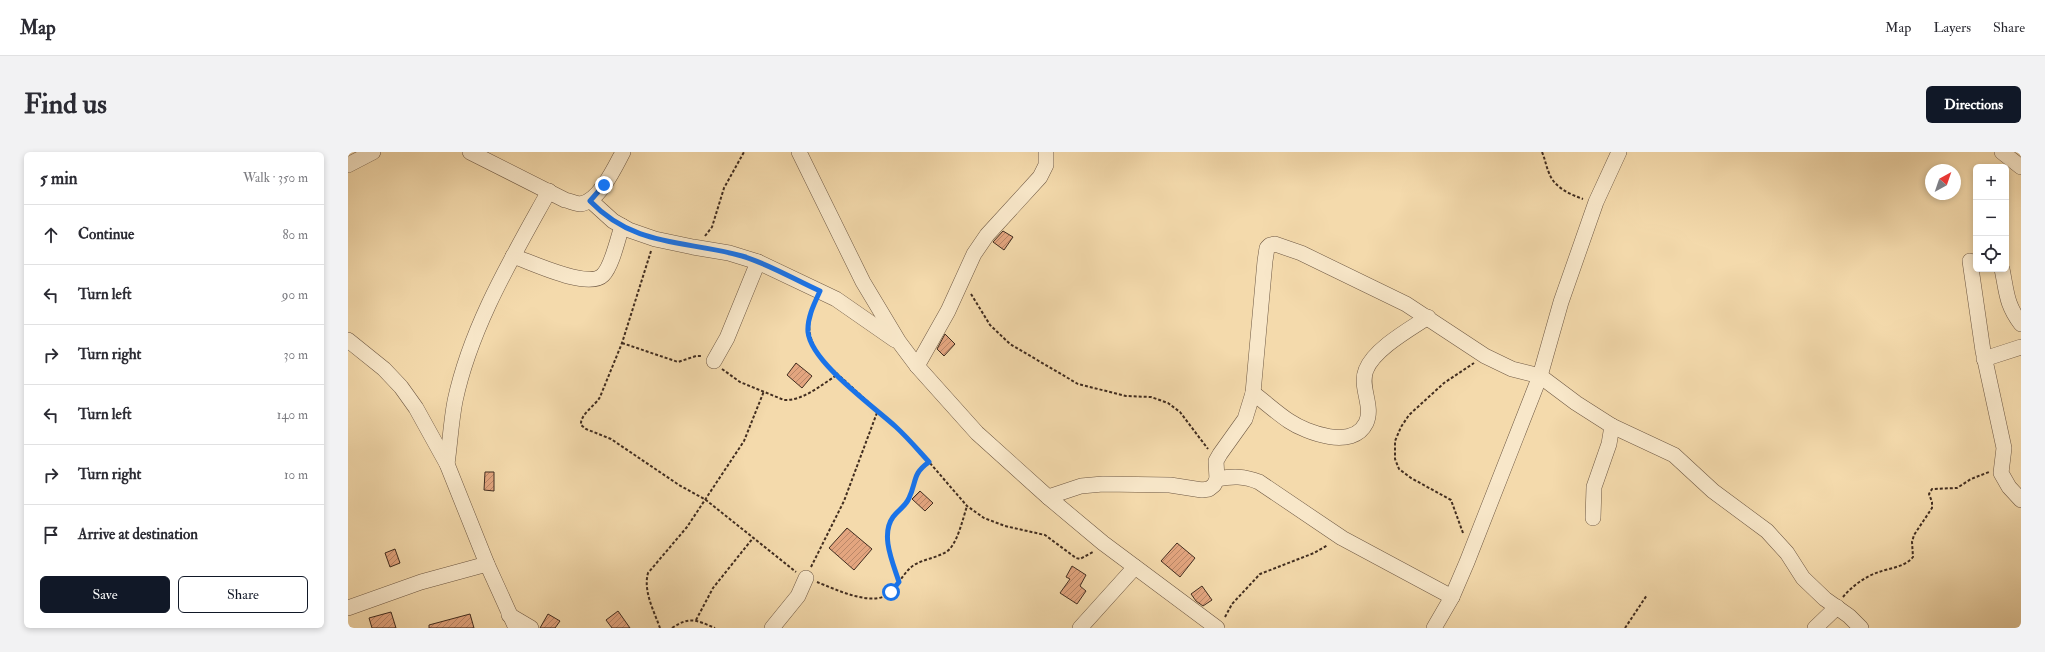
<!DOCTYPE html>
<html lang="en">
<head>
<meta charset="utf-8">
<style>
	body { margin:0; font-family:"IM FELL Double Pica",serif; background:#f2f2f3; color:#2b2b33 }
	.controls { position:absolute; right:12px; top:12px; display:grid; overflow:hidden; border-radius:6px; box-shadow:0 2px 6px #0003 }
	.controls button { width:36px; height:36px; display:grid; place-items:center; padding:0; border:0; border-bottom:1px solid #e1e1e2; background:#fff; color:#2b2b33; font:20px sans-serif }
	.compass { position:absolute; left:1577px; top:12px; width:36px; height:36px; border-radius:50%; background:#fff; box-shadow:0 2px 6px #0003; rotate:40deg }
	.stop { position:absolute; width:12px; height:12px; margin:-9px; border:3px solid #1a73e8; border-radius:50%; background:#fff }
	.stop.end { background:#1a73e8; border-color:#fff; box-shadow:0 1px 4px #0008 }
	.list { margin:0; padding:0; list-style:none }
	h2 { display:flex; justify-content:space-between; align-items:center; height:52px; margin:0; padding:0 16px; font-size:17px }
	h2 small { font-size:13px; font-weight:400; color:#7c7c81 }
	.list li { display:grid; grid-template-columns:26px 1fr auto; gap:12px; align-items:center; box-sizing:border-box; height:60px; padding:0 16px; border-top:1px solid #e1e1e2 }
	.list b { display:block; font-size:15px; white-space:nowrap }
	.list em { font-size:13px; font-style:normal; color:#7c7c81 }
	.actions { display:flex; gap:8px; padding:12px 16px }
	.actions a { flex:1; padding:9px 0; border:1px solid #111827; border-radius:6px; text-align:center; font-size:14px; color:#111827 }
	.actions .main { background:#111827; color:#fff }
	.icon { flex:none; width:22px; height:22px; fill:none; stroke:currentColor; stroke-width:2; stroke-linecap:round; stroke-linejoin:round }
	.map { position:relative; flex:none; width:1673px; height:476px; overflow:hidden; border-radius:6px }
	header { display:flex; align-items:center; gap:24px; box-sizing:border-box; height:56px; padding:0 20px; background:#fff; border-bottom:1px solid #e1e1e2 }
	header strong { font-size:19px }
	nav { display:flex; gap:22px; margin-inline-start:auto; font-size:14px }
	.intro { display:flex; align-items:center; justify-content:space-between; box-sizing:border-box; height:96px; padding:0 24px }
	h1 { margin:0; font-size:28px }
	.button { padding:10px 18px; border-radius:6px; background:#111827; color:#fff; font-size:14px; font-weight:700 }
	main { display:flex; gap:24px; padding:0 24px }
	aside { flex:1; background:#fff; border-radius:6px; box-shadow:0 2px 6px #0003 }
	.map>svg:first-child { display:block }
	.building { fill:url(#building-hatch); stroke:#412d20 }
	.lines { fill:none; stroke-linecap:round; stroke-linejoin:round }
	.minor-casing { stroke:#6e5843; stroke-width:16 }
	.path { stroke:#412d20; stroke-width:2; stroke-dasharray:3 2; stroke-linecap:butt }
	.minor { stroke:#f8e7c9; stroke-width:15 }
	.route { stroke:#1a73e8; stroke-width:5 }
</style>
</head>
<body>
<header>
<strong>Map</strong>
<nav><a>Map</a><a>Layers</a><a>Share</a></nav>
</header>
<div class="intro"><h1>Find us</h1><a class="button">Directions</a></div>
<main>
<aside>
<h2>5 min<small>Walk · 350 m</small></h2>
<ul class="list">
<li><svg class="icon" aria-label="ahead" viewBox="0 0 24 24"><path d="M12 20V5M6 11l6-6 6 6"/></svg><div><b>Continue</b></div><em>80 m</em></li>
<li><svg class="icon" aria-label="left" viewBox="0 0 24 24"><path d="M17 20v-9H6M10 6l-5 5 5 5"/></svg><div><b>Turn left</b></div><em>90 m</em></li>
<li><svg class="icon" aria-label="right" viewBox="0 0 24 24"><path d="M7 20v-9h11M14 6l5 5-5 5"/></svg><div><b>Turn right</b></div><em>30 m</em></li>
<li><svg class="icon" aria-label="left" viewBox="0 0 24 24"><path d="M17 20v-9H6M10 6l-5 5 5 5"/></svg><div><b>Turn left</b></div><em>140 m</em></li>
<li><svg class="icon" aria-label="right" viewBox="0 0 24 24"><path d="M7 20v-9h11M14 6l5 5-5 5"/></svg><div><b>Turn right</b></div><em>10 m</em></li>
<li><svg class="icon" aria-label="arrive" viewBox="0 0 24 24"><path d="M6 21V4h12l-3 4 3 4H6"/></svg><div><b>Arrive at destination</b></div></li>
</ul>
<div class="actions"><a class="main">Save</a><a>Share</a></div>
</aside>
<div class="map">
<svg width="1673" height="476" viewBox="0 0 1673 476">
	<defs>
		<pattern id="building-hatch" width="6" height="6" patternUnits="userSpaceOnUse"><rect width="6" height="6" fill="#e3a57f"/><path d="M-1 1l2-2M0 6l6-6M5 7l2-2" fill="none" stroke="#ba8768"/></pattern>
	</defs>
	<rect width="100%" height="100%" fill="#f4daac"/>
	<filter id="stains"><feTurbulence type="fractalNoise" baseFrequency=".005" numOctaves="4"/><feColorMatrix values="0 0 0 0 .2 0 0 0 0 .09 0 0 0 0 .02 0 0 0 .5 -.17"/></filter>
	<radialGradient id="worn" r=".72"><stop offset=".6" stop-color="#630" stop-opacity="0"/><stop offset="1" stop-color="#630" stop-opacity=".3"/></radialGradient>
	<g class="building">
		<polygon points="655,79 665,85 656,98 645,90"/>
		<polygon points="597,182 607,192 596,204 589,197"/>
		<polygon points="448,211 464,224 454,236 439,223"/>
		<polygon points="137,320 146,320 146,339 136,338"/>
		<polygon points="572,339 585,351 577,359 564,347"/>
		<polygon points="499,376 524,397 506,418 481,396"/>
		<polygon points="829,391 847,406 832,425 813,409"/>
		<polygon points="47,397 52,411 42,415 37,401"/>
		<polygon points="724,414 738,423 732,434 738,439 729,452 712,441 722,427 718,425"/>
		<polygon points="854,434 864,448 855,454 848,449 843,442"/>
		<polygon points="270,459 282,476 264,476 258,468"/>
		<polygon points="43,460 48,476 24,476 21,466"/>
		<polygon points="122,462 126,476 81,476 81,473"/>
		<polygon points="200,462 212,469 207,476 192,476"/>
	</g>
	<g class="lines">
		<defs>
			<g id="minor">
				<path d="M122,0l95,48c5,1 11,4 15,4 19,-2 35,-37 43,-52"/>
				<polyline points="451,0 515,130 551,190 569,214 629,281 700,345 755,391 869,476"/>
				<polyline points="1654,0 1673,15"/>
				<polyline points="0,13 25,0"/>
				<polyline points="243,49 265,69 281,78 307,87 345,95 381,101 410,110 488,147 547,188"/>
				<path d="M165,104c18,6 75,34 90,19 9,-9 15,-37 19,-49"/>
				<polyline points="1622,109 1635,199 1656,296 1653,321 1661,335 1673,348"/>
				<path d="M1654,117c5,24 4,35 19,55"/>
				<polyline points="0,188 36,217 53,235 68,256 99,312 139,412 168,476"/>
				<polyline points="1636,207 1673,195"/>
				<polyline points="366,209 379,186 410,110"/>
				<polyline points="569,214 600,159 626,102 639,83 692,25 698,13 698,0"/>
				<path d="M905,241c12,9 24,20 36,28 18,12 64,29 77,2 8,-17 -7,-36 0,-53 8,-21 44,-41 62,-53"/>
				<path d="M99,312c3,-21 4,-42 8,-63 16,-75 57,-143 94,-210"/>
				<path d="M869,327c16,-3 27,-3 42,3l83,56 110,59"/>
				<polyline points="700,345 733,334 755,332 822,333 854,338 861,337 866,333 869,327 868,309 872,302 897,267 905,241 917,109 919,96 922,93 927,92 953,101 1058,152 1137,204 1164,217 1192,224 1228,251 1264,274 1326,303 1365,339 1419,379 1439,401 1455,426 1477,447 1501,464 1513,476"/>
				<polyline points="1245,366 1246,335 1261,292 1264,274"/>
				<polyline points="0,456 73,430 139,412"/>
				<polyline points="161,463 183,476"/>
				<polyline points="424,476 450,444 458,426"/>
				<polyline points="732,476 787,415"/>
				<polyline points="1086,476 1104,445 1119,410 1192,224 1213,150 1248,50 1271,0"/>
				<polyline points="1467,476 1489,455"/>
			</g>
		</defs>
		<use href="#minor" class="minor-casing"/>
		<g class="path">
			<path d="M1194,0c3,7 4,14 7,21 5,14 20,21 34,26"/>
			<polyline points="357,84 364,75 376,36 396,0"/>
			<path d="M303,99l-29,92 -22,54c-5,9 -20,17 -19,28l5,4 25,10 68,46 27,15 90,72"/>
			<polyline points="623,142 642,173 662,192 730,232 778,244 803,245 820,251 832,260 860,297"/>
			<path d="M466,151c-9,22 -5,38 8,57l89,81 56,65 17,12 21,8 40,9 31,23 4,1 13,-7"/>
			<polyline points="274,191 330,210 348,204 354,204"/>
			<path d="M374,217l18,13 44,18c19,1 37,-15 53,-25"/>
			<polyline points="1115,381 1103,348 1063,326 1051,317 1047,307 1047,289 1053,275 1061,263 1096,231 1126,211"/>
			<polyline points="463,415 496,349 530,258"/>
			<path d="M469,430c20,8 59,27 75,9 8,-9 13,-20 22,-26 10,-6 22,-7 32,-13 11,-6 17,-34 21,-46"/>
			<path d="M551,430c-6,-19 -20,-47 -6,-65 5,-7 13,-12 16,-19 7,-17 2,-24 20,-36"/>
			<path d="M1495,445c9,-11 23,-21 36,-25 11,-4 26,-5 34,-15l-1,-15 2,-7 18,-27v-6l-3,-8 3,-5 25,-1 14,-9 18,-7"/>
			<polyline points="877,465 884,452 912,422 966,401 980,393"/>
			<polyline points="348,468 365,436 405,386"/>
			<path d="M312,476c-6,-17 -17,-37 -12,-55l39,-46 57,-86 20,-50"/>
			<path d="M324,476c18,-12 24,-8 43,0"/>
			<polyline points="1277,476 1299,443"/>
		</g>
		<use href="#minor" class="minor"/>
	</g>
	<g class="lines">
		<path class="route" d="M256,33l-14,16c45,47 96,39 152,55 27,8 53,24 78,35 -6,13 -13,27 -12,41 3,30 65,74 88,95 12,11 22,23 33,35 -17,12 -12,19 -20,36 -3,8 -11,12 -16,19 -13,18 0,46 6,65l-8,10"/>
	</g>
	<rect width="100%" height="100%" filter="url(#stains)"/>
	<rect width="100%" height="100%" fill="url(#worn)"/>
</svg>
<div class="controls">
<button>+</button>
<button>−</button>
<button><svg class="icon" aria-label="locate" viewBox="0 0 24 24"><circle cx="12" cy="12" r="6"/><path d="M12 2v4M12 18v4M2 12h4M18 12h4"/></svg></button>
</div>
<svg class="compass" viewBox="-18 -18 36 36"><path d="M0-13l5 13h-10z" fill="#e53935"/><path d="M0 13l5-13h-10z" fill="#7c7c81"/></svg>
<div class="stop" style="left:543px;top:440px"></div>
<div class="stop end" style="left:256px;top:33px"></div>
</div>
</main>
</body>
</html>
